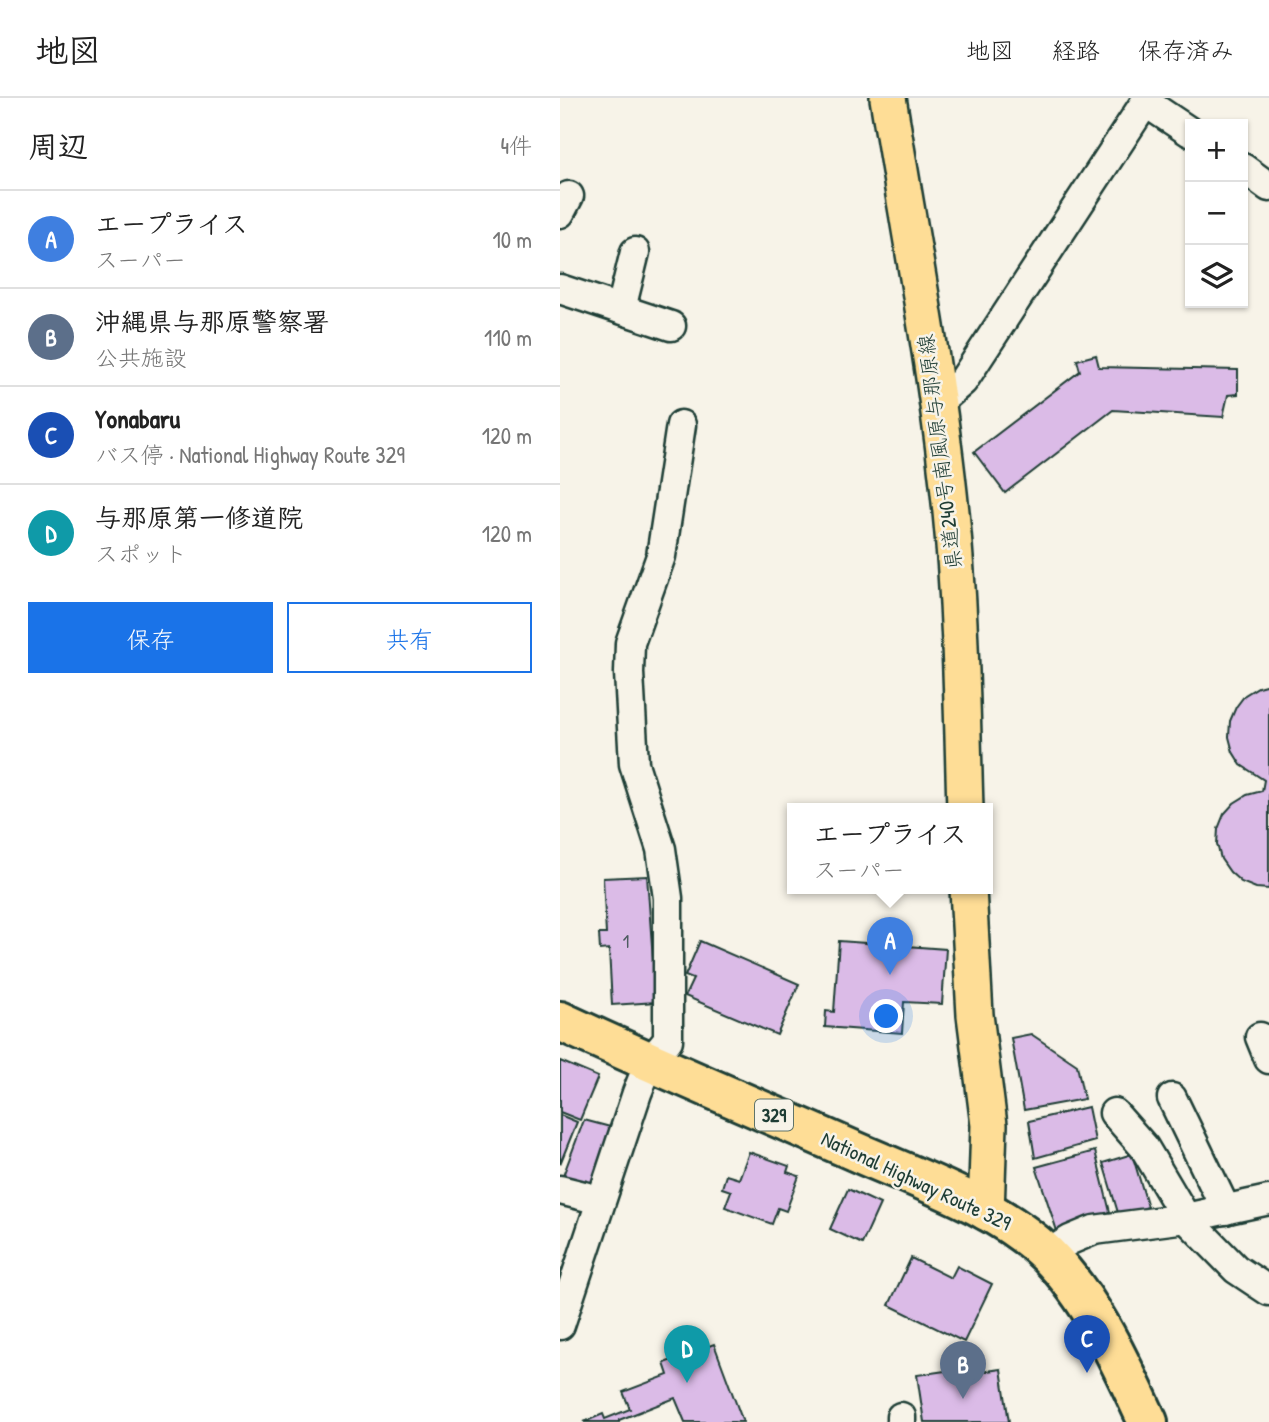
<!DOCTYPE html>
<html lang="ja">
<head>
<meta charset="utf-8">
<style>
	body { margin:0; font-family:"Patrick Hand","Klee One",sans-serif; background:#f2f2f2; color:#222 }
	.controls { position:absolute; right:21px; top:21px; display:grid; overflow:hidden; border-radius:0px; box-shadow:0 2px 5px #0004 }
	.controls button { width:63px; height:63px; display:grid; place-items:center; padding:0; border:0; border-bottom:2px solid #e0e0e0; background:#fff; color:#222; font:35px sans-serif }
	.you { position:absolute; left:327px; top:919px; width:24px; height:24px; margin:-18px; border:5px solid #fff; border-radius:50%; background:#1a73e8; box-shadow:0 0 0 10px #1a73e833 }
	.badge { display:grid; place-items:center; width:46px; height:46px; border-radius:50%; background:#1a73e8; color:#fff; font-size:23px; font-weight:700 }
	.pin { position:absolute; translate:-50% -58px; filter:drop-shadow(0 2px 4px #0008) }
	.pin::after { content:''; position:absolute; top:37px; width:24px; height:21px; background:inherit; clip-path:polygon(0 0,100% 0,50% 100%) }
	.popup { position:absolute; left:227px; top:705px; width:206px; height:91px; box-sizing:border-box; display:grid; place-content:center; border-radius:0px; background:#fff; filter:drop-shadow(0 2px 5px #0005); font-size:23px; white-space:nowrap; color:#767676 }
	.popup b { font-size:26px; color:#222 }
	.popup::after { content:''; position:absolute; left:50%; top:100%; margin-left:-14px; border:14px solid transparent; border-top-color:#fff }
	.list { margin:0; padding:0; list-style:none }
	h2 { display:flex; justify-content:space-between; align-items:center; height:91px; margin:0; padding:0 28px; font-size:30px }
	h2 small { font-size:23px; font-weight:400; color:#767676 }
	.list li { display:grid; grid-template-columns:46px 1fr auto; gap:21px; align-items:center; box-sizing:border-box; height:98px; padding:0 28px; border-top:2px solid #e0e0e0 }
	.list b { display:block; font-size:26px; white-space:nowrap }
	.list p { margin:0; font-size:23px; white-space:nowrap; color:#767676 }
	.list em { font-size:23px; font-style:normal; color:#767676 }
	.actions { display:flex; gap:14px; padding:21px 28px }
	.actions a { flex:1; padding:16px 0; border:2px solid #1a73e8; border-radius:0px; text-align:center; font-size:24px; color:#1a73e8 }
	.actions .main { background:#1a73e8; color:#fff }
	.icon { flex:none; width:38px; height:38px; fill:none; stroke:currentColor; stroke-width:2; stroke-linecap:round; stroke-linejoin:round }
	.map { position:relative; flex:none; width:709px; height:1324px; overflow:hidden }
	header { display:flex; align-items:center; gap:42px; box-sizing:border-box; height:98px; padding:0 35px; background:#fff; border-bottom:2px solid #e0e0e0 }
	header strong { font-size:33px }
	nav { display:flex; gap:38px; margin-inline-start:auto; font-size:24px }
	main { display:flex }
	aside { flex:1; background:#fff }
	.map>svg:first-child { display:block }
	.building { fill:#dbbbe7; stroke:#1f3d34; stroke-width:2 }
	.lines { fill:none; stroke-linecap:round; stroke-linejoin:round }
	.minor-casing { stroke:#1f3d34; stroke-width:33 }
	.major-casing { stroke:#1f3d34; stroke-width:40 }
	.highway-casing { stroke:#1f3d34; stroke-width:44 }
	.minor { stroke:#f7f3e8; stroke-width:28 }
	.major { stroke:#fedd96; stroke-width:35 }
	.highway { stroke:#fedd96; stroke-width:38 }
	.labels { text-anchor:middle; stroke-width:5; stroke-linejoin:round; paint-order:stroke }
	.number-label { font-size:18px; fill:#4e5c61 }
	.shield { fill:#f7f3e8; stroke:#60746a; stroke-width:2 }
	.shield-label { font-size:19px; font-weight:bold; fill:#1f3d34 }
	.street-label { font-size:21px; fill:#1f3d34; stroke:#f7f3e8 }
</style>
</head>
<body>
<header>
<strong>地図</strong>
<nav><a>地図</a><a>経路</a><a>保存済み</a></nav>
</header>
<main>
<aside>
<h2>周辺<small>4件</small></h2>
<ul class="list">
<li><span class="badge" style="background:#3f7fe0">A</span><div><b>エープライス</b><p>スーパー</p></div><em>10 m</em></li>
<li><span class="badge" style="background:#5c6f8a">B</span><div><b>沖縄県与那原警察署</b><p>公共施設</p></div><em>110 m</em></li>
<li><span class="badge" style="background:#1a4fb4">C</span><div><b>Yonabaru</b><p>バス停 · National Highway Route 329</p></div><em>120 m</em></li>
<li><span class="badge" style="background:#0f9aa8">D</span><div><b>与那原第一修道院</b><p>スポット</p></div><em>120 m</em></li>
</ul>
<div class="actions"><a class="main">保存</a><a>共有</a></div>
</aside>
<div class="map">
<svg width="709" height="1324" viewBox="0 0 709 1324">
	<rect width="100%" height="100%" fill="#f7f3e8"/>
	<filter id="ink" filterUnits="userSpaceOnUse"><feTurbulence type="fractalNoise" baseFrequency=".0143" numOctaves="2"/><feDisplacementMap in="SourceGraphic" scale="14" xChannelSelector="R" yChannelSelector="G"/><feConvolveMatrix kernelMatrix="1 2 1 2 8 2 1 2 1" color-interpolation-filters="sRGB"/></filter>
	<g filter="url(#ink)">
		<g class="building">
			<polygon points="536,257 539,269 678,272 678,296 668,297 663,319 553,312 445,395 414,354 520,273 517,262"/>
			<polygon points="709,586 709,791 696,790 681,784 670,774 661,761 657,746 658,731 664,716 674,705 687,697 702,693 704,682 681,667 673,654 669,639 670,623 676,609 685,597 698,589"/>
			<polygon points="87,778 96,904 52,907 49,851 40,852 39,836 46,836 43,780"/>
			<polygon points="140,843 239,886 217,937 125,898 133,881 125,878"/>
			<polygon points="279,843 386,851 382,906 344,904 342,935 265,929 266,913 274,914"/>
			<polygon points="471,936 517,967 524,1001 464,1012 451,940"/>
			<polygon points="0,963 38,979 20,1022 0,1014"/>
			<polygon points="528,1009 535,1043 475,1060 469,1023"/>
			<polygon points="0,1017 17,1024 0,1066"/>
			<polygon points="24,1022 54,1030 33,1086 3,1078"/>
			<polygon points="535,1053 550,1114 497,1133 476,1069"/>
			<polygon points="189,1054 229,1068 227,1074 239,1078 226,1113 218,1110 212,1126 165,1109 171,1093 162,1090 166,1077 179,1081"/>
			<polygon points="572,1056 588,1109 559,1118 543,1065"/>
			<polygon points="288,1091 320,1106 302,1146 270,1131"/>
			<polygon points="351,1160 391,1180 397,1168 432,1186 404,1244 329,1207"/>
			<polygon points="154,1246 183,1324 125,1324 115,1300 59,1322 59,1324 24,1324 43,1316 45,1321 70,1311 63,1294 108,1277 104,1265"/>
			<polygon points="413,1269 413,1275 441,1271 449,1324 364,1324 357,1277"/>
		</g>
		<g class="lines">
			<defs>
				<g id="minor">
					<polyline points="585,4 630,34"/>
					<polyline points="683,70 709,89"/>
					<polyline points="0,115 9,98"/>
					<polyline points="0,191 111,228"/>
					<polyline points="61,211 75,154"/>
					<polyline points="378,305 403,283 588,0"/>
					<polyline points="700,939 709,961"/>
					<polyline points="612,1000 666,1112"/>
					<polyline points="554,1015 584,1049 626,1120 676,1171 709,1193"/>
					<polyline points="0,1092 40,1102"/>
					<polyline points="487,1156 510,1142 534,1132 626,1120 709,1102"/>
					<polyline points="0,1227 77,995 89,965 108,942 108,800 101,751 74,666 69,575 70,545 101,458 121,327"/>
					<polyline points="341,1319 341,1324"/>
				</g>
				<g id="major">
					<path d="M328,0c22,138 49,275 63,414 10,99 11,198 14,297"/>
					<polyline points="408,791 415,917 429,1027 426,1114"/>
				</g>
				<path id="highway" d="M0,923c101,47 204,90 306,135 60,26 134,52 181,98 46,46 74,110 101,168"/>
			</defs>
			<use href="#minor" class="minor-casing"/>
			<use href="#major" class="major-casing"/>
			<use href="#highway" class="highway-casing"/>
			<use href="#minor" class="minor"/>
			<use href="#major" class="major"/>
			<use href="#highway" class="highway"/>
		</g>
	</g>
	<g class="labels">
		<g class="number-label">
			<text x="66" y="850">1</text>
		</g>
		<rect class="shield" x="195" y="1001.5" width="38" height="31" rx="5"/>
		<g class="shield-label">
			<text x="214" y="1024">329</text>
		</g>
		<g class="street-label">
			<text transform="translate(380 354) rotate(-97)" y="7">県道240号南風原与那原線</text>
			<text transform="translate(356 1083) rotate(25)" y="7">National Highway Route 329</text>
		</g>
	</g>
</svg>
<div class="controls">
<button>+</button>
<button>−</button>
<button><svg class="icon" aria-label="layers" viewBox="0 0 24 24"><path d="M12 4l9 5-9 5-9-5zM3 14l9 5 9-5"/></svg></button>
</div>
<div class="you"></div>
<div class="pin badge" style="left:330px;top:877px;background:#3f7fe0">A</div>
<div class="popup"><b>エープライス</b>スーパー</div>
<div class="pin badge" style="left:403px;top:1301px;background:#5c6f8a">B</div>
<div class="pin badge" style="left:527px;top:1275px;background:#1a4fb4">C</div>
<div class="pin badge" style="left:127px;top:1285px;background:#0f9aa8">D</div>
</div>
</main>
</body>
</html>
